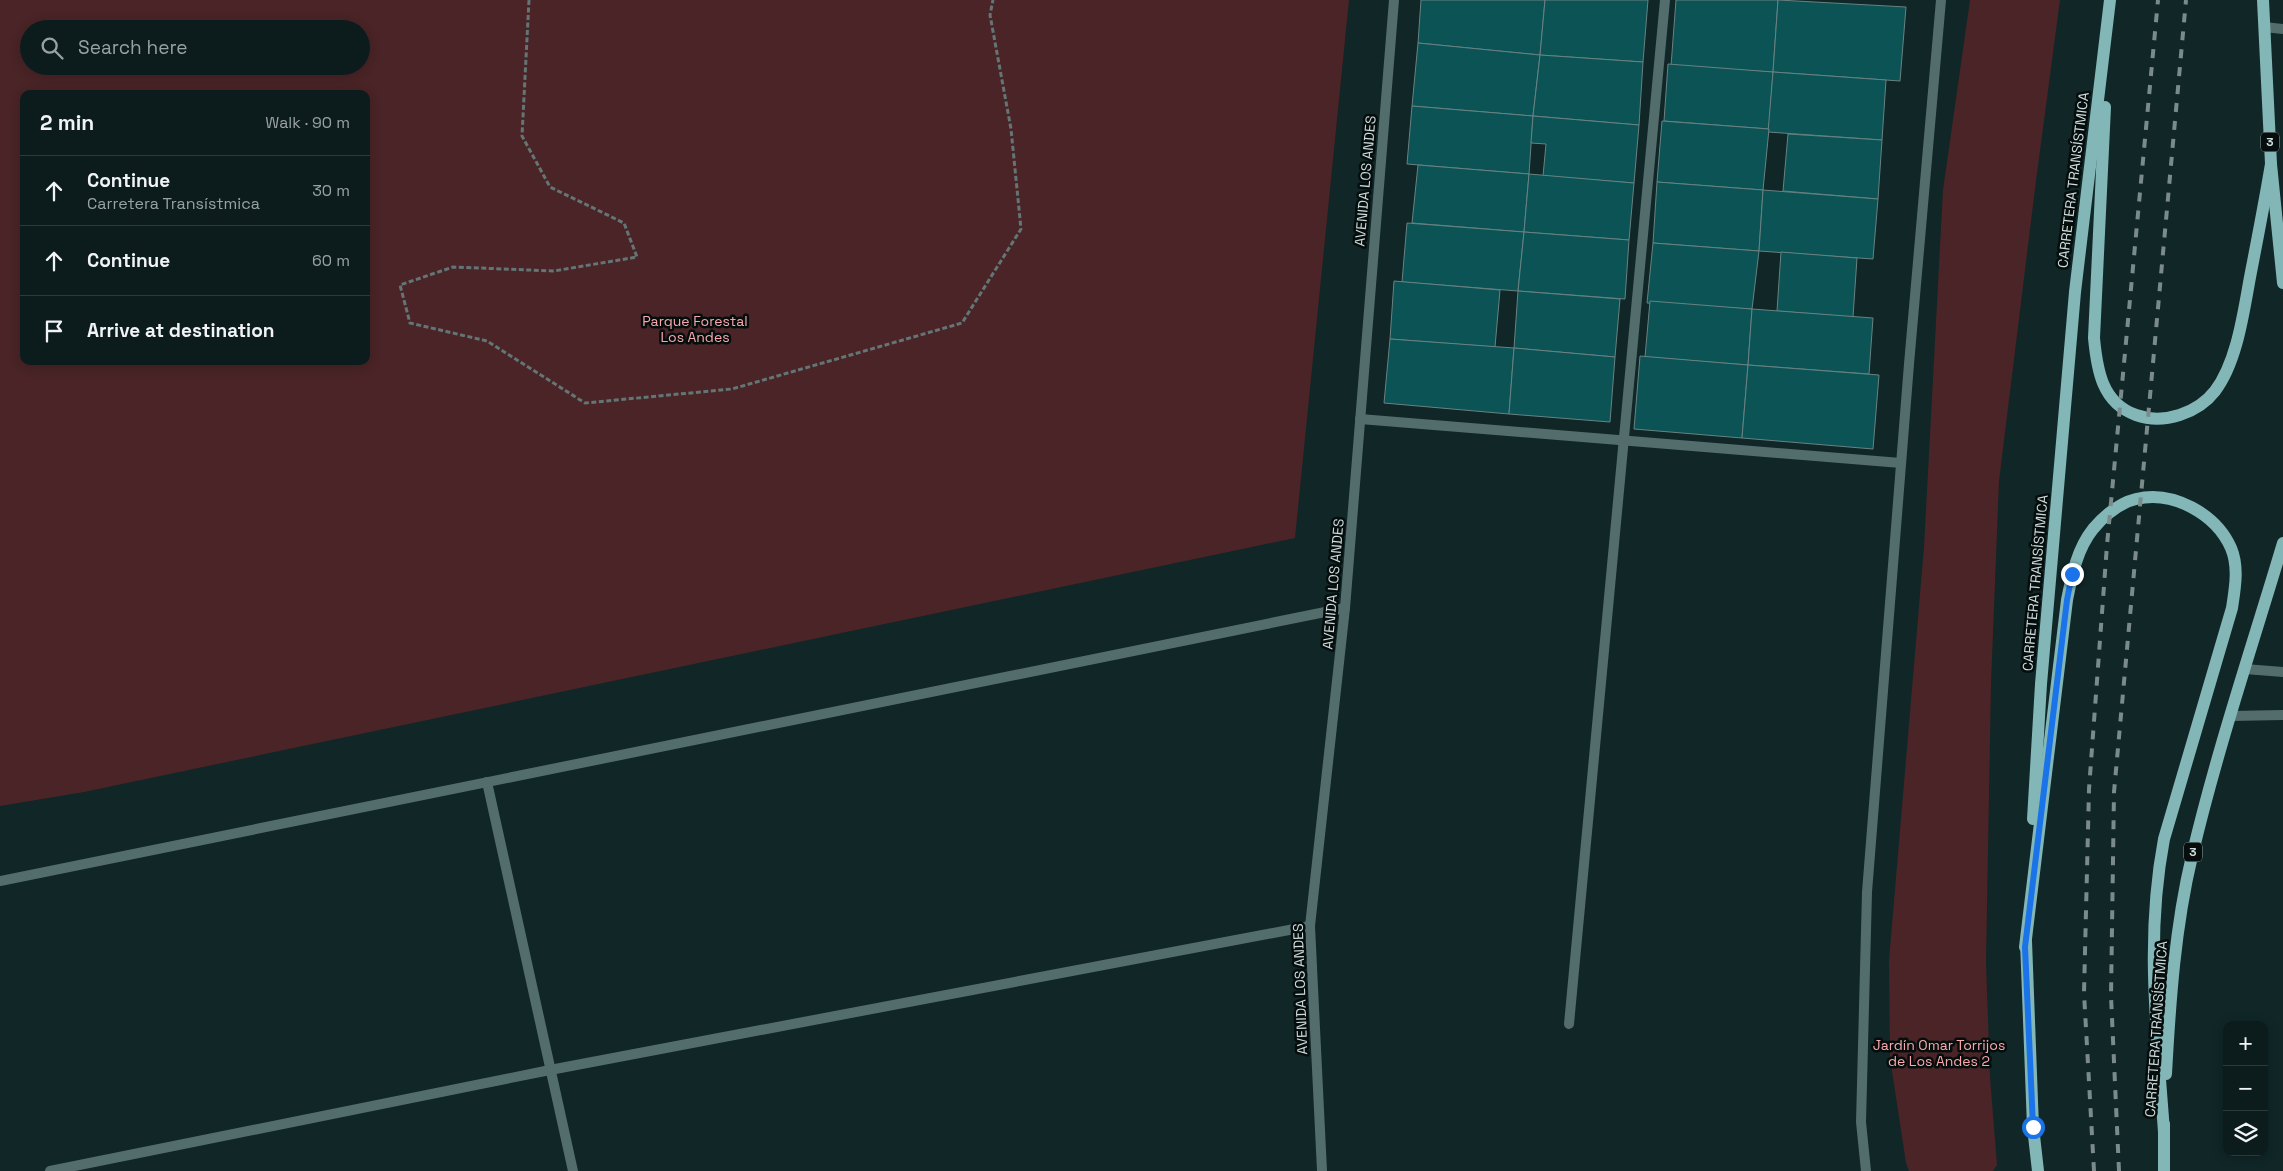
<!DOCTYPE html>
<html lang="en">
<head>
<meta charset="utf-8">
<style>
	body { margin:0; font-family:"Space Grotesk",sans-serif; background:#1a292a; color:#f1f3f6 }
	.controls { position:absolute; right:15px; bottom:15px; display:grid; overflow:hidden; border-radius:10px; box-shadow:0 2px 12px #0003 }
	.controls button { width:45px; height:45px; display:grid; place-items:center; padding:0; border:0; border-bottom:1px solid #2c3a3b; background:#0c1c1d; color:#f1f3f6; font:25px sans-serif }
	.stop { position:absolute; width:15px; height:15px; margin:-11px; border:4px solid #1a73e8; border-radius:50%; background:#fff }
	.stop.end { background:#1a73e8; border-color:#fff; box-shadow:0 1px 5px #0008 }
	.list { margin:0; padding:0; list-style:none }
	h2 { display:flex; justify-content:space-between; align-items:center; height:65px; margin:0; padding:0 20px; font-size:21px }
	h2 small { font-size:16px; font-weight:400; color:#9aa1a4 }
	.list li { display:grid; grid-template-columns:32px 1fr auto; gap:15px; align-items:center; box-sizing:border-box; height:70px; padding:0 20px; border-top:1px solid #2c3a3b }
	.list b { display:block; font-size:19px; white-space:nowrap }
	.list p { margin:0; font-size:16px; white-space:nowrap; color:#9aa1a4 }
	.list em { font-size:16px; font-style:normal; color:#9aa1a4 }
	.icon { flex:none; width:28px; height:28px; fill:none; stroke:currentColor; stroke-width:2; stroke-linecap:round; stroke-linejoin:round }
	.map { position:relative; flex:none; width:2283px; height:1171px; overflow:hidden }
	.search { position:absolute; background:#0c1c1d; box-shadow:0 2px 12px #0003; left:20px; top:20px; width:350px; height:55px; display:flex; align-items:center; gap:12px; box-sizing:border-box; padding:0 18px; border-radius:28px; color:#9aa1a4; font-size:19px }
	.panel { position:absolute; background:#0c1c1d; box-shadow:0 2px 12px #0003; left:20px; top:90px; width:350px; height:275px; border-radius:10px }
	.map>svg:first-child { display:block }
	.green { fill:#4a2427; fill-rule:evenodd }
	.building { fill:#0c5355; stroke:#698282 }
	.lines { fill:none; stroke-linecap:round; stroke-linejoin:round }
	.path { stroke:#637575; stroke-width:3; stroke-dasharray:5 2.5; stroke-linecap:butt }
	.service { stroke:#536c6c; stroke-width:10 }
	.minor { stroke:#536c6c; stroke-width:10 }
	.tertiary { stroke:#536c6c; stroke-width:10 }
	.primary { stroke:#82b6b7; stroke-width:12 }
	.rail { stroke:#7b8b8c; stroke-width:4; stroke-dasharray:9 9; stroke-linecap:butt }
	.route { stroke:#1a73e8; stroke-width:6 }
	.labels { text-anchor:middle; stroke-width:5; stroke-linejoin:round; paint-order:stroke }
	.shield { fill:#050d0d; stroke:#929d9d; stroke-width:1 }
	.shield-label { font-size:12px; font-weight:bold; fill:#cedbdb }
	.street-label { font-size:14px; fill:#cedbdb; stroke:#050d0d }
	.park-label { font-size:14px; fill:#f9a9ae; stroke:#050d0d }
</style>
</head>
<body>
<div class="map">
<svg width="2283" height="1171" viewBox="0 0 2283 1171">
	<rect width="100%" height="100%" fill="#102627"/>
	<g class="green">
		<path d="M0,0h1349l-54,538 -1211,254 -84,14zM29,29h332v37h-332zM24,94h342v267h-342z"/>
		<polygon points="1970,0 2060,0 2036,181 1999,481 1991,684 1986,962 1990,1077 1997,1165 1993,1171 1909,1171 1906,1163 1890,1058 1889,960 1924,547 1943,190"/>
	</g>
	<g class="building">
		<polygon points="1421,0 1545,0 1540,55 1418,43"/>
		<polygon points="1545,0 1648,0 1643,62 1540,55"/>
		<polygon points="1676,0 1778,0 1773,72 1671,66"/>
		<polygon points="1778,0 1906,7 1900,81 1773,72"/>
		<polygon points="1418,43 1540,55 1533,116 1412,106"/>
		<polygon points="1540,55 1643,62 1639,125 1533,116"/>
		<polygon points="1668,64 1773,72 1769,129 1664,121"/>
		<polygon points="1773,72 1886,80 1882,140 1768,132"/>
		<polygon points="1412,106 1533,116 1529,174 1407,164"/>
		<polygon points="1533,116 1639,125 1634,183 1543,176 1546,144 1531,143"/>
		<polygon points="1662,121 1769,129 1763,190 1657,182"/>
		<polygon points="1788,134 1882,140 1878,199 1783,191"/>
		<polygon points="1418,165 1529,174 1524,232 1412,223"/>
		<polygon points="1529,174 1634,183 1629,240 1524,232"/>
		<polygon points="1657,182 1763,190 1759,251 1653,243"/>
		<polygon points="1763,190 1878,199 1873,259 1759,251"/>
		<polygon points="1407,223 1524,232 1518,291 1402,282"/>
		<polygon points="1524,232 1629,240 1625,299 1518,291"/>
		<polygon points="1653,243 1759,251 1752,309 1647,303"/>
		<polygon points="1781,252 1857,258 1853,317 1777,311"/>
		<polygon points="1394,281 1500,290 1495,347 1390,339"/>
		<polygon points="1518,291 1620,299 1615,357 1514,348"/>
		<polygon points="1650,301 1752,309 1748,365 1645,357"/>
		<polygon points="1752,309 1873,318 1869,374 1748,365"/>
		<polygon points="1390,339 1514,348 1509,414 1384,403"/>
		<polygon points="1514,348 1615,357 1610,422 1509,414"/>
		<polygon points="1640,356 1748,365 1742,438 1634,429"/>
		<polygon points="1748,365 1879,375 1873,449 1742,438"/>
	</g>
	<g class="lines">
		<polyline class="path" points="529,0 522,136 550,187 624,223 637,257 554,271 453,267 400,285 410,323 487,341 585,403 732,389 962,323 1021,229 1011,129 990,15 993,0"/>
		<g class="service">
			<polyline points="2264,27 2283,29"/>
			<polyline points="2245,669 2283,672"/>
			<polyline points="2231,716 2283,715"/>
		</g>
		<g class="minor">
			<polyline points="1360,419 1901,463"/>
			<polyline points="487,782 573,1171"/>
			<polyline points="0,881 1345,608"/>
			<polyline points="1569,1024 1665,0"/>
			<polyline points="50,1171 550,1070 1310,926"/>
			<polyline points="1866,1171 1861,1122 1867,892 1909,364 1941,0"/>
		</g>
		<polyline class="tertiary" points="1322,1171 1310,926 1345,608 1394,0"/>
		<g class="primary">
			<polyline points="2263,0 2271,164 2283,283"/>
			<path d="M2105,107l-11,231c3,32 8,65 42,77 28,10 62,-2 79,-24 23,-30 29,-83 36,-119 7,-36 14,-72 20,-108"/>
			<polyline points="2033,819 2041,684 2075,292 2110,0"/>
			<polyline points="2026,941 2033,1127 2038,1171"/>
			<path d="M2025,947l42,-347c5,-25 10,-51 26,-71 11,-13 26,-26 43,-30 37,-9 80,15 95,49 8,19 4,40 1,60l-68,231c-19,100 -7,193 0,293"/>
			<path d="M2166,1074c4,-73 9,-147 26,-218 25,-106 60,-209 91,-313"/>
			<polyline points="2164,1171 2164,1124"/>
		</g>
		<g class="rail">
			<polyline points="2094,1171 2084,993 2089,789 2107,545 2158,0"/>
			<polyline points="2119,1171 2111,996 2114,792 2186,0"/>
		</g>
	</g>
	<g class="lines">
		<polyline class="route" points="2033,1127 2025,947 2067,600 2072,574"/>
	</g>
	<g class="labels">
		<g class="shield">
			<rect x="2261" y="132.5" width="18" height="19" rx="4"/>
			<rect x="2184" y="842.5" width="18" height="19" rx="4"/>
		</g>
		<g class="shield-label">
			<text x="2270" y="146">3</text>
			<text x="2193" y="856">3</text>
		</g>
		<g class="street-label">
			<text transform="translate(2073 180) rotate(-83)" y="5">CARRETERA TRANSÍSTMICA</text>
			<text transform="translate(1365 181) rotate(-85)" y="5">AVENIDA LOS ANDES</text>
			<text transform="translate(2035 583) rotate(-85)" y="5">CARRETERA TRANSÍSTMICA</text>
			<text transform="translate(1333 584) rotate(-85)" y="5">AVENIDA LOS ANDES</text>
			<text transform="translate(1300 989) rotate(-92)" y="5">AVENIDA LOS ANDES</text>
			<text transform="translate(2156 1029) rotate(-86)" y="5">CARRETERA TRANSÍSTMICA</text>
		</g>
		<g class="park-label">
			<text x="695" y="326">Parque Forestal<tspan x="695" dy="16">Los Andes</tspan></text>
			<text x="1939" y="1050">Jardín Omar Torrijos<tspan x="1939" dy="16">de Los Andes 2</tspan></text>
		</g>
	</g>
</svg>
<div class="controls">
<button>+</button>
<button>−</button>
<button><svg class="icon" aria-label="layers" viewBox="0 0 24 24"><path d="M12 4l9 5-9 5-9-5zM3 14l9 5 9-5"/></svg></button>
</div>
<div class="stop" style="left:2033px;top:1127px"></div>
<div class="stop end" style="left:2072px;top:574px"></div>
<div class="search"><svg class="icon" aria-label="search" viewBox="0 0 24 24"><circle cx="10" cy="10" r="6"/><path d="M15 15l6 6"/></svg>Search here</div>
<section class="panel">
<h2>2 min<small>Walk · 90 m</small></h2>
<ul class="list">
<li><svg class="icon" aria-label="ahead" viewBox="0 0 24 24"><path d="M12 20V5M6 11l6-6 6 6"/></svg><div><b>Continue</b><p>Carretera Transístmica</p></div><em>30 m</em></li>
<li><svg class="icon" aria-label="ahead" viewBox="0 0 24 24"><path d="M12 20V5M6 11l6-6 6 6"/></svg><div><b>Continue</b></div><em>60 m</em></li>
<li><svg class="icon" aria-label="arrive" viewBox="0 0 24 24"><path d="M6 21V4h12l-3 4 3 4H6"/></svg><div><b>Arrive at destination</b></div></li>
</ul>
</section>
</div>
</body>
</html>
